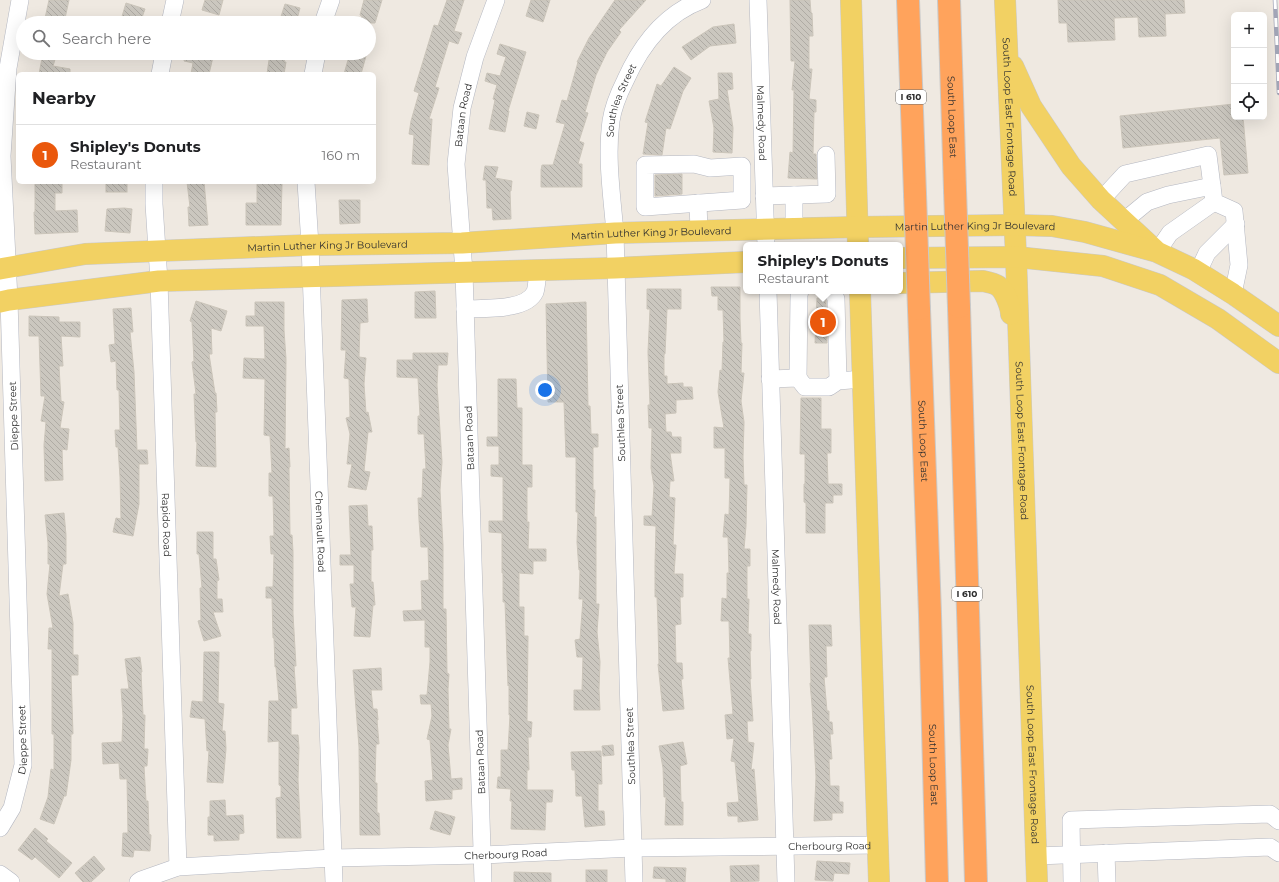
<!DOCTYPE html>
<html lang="en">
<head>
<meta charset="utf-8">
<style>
	body { margin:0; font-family:Montserrat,sans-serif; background:#f2f2f2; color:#202124 }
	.controls { position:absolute; right:12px; top:12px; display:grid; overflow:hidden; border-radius:6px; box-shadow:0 4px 16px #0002 }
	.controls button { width:36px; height:36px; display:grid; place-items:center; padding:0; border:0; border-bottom:1px solid #e0e0e0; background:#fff; color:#202124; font:20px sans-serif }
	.you { position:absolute; left:545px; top:390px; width:14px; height:14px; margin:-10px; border:3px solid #fff; border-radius:50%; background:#1a73e8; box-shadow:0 0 0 6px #1a73e833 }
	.badge { display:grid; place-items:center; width:26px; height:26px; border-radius:50%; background:#ea580c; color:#fff; font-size:13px; font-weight:700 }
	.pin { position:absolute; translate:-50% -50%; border:2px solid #fff; box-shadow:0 1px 4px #0006 }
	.popup { position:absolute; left:743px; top:242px; width:160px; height:52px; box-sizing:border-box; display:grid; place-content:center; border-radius:6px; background:#fff; filter:drop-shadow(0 1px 3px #0005); font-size:13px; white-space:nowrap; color:#757577 }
	.popup b { font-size:15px; color:#202124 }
	.popup::after { content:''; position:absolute; left:50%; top:100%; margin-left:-8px; border:8px solid transparent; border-top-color:#fff }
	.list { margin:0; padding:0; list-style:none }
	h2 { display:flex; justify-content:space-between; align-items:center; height:52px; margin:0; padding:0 16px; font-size:17px }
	h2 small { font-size:13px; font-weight:400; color:#757577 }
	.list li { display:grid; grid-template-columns:26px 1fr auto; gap:12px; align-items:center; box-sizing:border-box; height:60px; padding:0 16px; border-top:1px solid #e0e0e0 }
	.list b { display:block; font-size:15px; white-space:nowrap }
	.list p { margin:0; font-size:13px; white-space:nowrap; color:#757577 }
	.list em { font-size:13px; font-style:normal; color:#757577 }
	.icon { flex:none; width:22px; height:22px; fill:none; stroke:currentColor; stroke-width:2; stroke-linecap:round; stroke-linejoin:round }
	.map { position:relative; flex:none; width:1279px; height:882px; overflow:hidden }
	.search { position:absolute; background:#fff; box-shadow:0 4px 16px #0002; left:16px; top:16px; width:360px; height:44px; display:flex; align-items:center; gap:10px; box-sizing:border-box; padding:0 14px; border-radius:22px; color:#757577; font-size:15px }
	.panel { position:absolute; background:#fff; box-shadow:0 4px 16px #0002; left:16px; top:72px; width:360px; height:112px; border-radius:6px }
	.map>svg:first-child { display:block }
	.building { fill:url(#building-back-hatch); stroke:#cbc5ba }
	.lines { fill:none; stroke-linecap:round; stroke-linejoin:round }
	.minor-casing { stroke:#b4b7c1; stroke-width:18 }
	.major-casing { stroke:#c9c9c9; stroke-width:22 }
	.highway-casing { stroke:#c9c9c9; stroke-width:24 }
	.minor { stroke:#fff; stroke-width:17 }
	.major { stroke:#f2d163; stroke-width:21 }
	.highway { stroke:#ffa35c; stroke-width:22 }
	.rail-casing { stroke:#a3a6b8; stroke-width:4.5 }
	.rail { stroke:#fff; stroke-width:3; stroke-dasharray:9; stroke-linecap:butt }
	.highway-bridge-casing { stroke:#c9c9c9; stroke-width:24; stroke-linecap:butt }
	.highway-bridge { stroke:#ffa35c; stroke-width:22 }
	.labels { text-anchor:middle; stroke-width:3; stroke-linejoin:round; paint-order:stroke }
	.shield { fill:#fff; stroke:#6d6d6d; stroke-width:1 }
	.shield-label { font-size:9px; font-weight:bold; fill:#2e2e2e }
	.street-label { font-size:10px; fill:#2e2e2e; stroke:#fff }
</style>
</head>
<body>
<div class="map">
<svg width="1279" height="882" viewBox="0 0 1279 882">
	<defs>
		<pattern id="building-back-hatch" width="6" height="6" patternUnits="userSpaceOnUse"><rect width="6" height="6" fill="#cbc7bf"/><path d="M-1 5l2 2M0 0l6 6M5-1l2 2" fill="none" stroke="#afaba4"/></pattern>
	</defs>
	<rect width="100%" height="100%" fill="#efe9e1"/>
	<g class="building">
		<polygon points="49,0 69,0 64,23 44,23"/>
		<polygon points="205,0 223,0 219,15 202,10"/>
		<polygon points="364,0 382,0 375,23 360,23 362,16 360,15"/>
		<polygon points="447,0 464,0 454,31 462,33 458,44 449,41 435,87 439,88 429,119 432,119 429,165 412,164 414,135 409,134 411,121 419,93 414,91 434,25 438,26"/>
		<polygon points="531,0 550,0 543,22 526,16"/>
		<polygon points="615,0 646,0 619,30 621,32 607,52 596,75 585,112 588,113 579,141 584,143 578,164 582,164 582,187 541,187 541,170 542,165 553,165 565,124 556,122 562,100 567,101 578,62 577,62 589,38"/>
		<polygon points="790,0 810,0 811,13 812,13 813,36 809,36 809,69 812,69 809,99 816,100 816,112 814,112 813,154 816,154 817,179 788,178 790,152 793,153 794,90 792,90 795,61 791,61"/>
		<polygon points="1058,0 1184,0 1185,13 1165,14 1166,36 1139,37 1138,17 1114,18 1115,40 1068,42 1067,23 1059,23"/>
		<polygon points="126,3 145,9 140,23 129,23 121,20"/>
		<polygon points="285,4 300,8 296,23 279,23"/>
		<polygon points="734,24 736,43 710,46 691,60 682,47 713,27"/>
		<polygon points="500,44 526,52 508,111 509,111 505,132 489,129 495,100 493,99 497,85 485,81 487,73 500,76 506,57 497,54"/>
		<polygon points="43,53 57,53 53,66 70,69 70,74 39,74"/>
		<polygon points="186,53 196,53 213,57 209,74 191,74 193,63 184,61"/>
		<polygon points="270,53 286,53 284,62 286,62 284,74 267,74"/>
		<polygon points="350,53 357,53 366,56 361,74 344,74"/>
		<polygon points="674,67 691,78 683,91 670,129 666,128 662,155 643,154 648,123 645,122 657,84 661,86"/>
		<polygon points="718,73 732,73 733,89 727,90 733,128 732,153 713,152 714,128 709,101 719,99"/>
		<polygon points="1234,104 1234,117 1243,117 1248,173 1224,175 1220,138 1123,148 1120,116"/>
		<polygon points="527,112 539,115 536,129 524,126"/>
		<polygon points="485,166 498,167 495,178 512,181 511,191 510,191 511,219 493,220 492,208 487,208 486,180 483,180"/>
		<polygon points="682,174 682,194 655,196 655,175"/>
		<polygon points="35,182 62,182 62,193 55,193 55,211 77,210 78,232 35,234 34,212 35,212"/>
		<rect x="106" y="182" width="21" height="10"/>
		<polygon points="187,182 204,182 208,225 189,226 188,207 190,207"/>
		<polygon points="257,182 282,182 281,225 246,225 246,203 257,203"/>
		<polygon points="339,200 360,200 360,223 340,224"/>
		<polygon points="124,208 132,209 130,233 105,231 107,209"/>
		<polygon points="711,287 740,287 740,319 741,343 742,343 741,373 744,373 741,401 744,422 743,457 744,485 747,485 746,526 744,549 750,549 750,566 747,566 747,599 749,599 748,634 751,634 751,651 750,651 751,679 750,679 753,721 747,721 748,742 754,743 751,770 754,769 758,820 738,822 738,816 728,816 727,803 739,802 735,762 731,761 734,738 727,739 725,715 733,714 728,658 730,658 729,621 721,621 722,598 727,599 727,573 729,573 728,537 723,537 725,514 729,515 730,478 725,478 725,448 714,448 714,427 724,428 718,392 720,370 722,371 723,342 724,342 723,310 718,310 718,296 712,296"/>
		<polygon points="647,289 681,289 681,309 667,309 665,354 664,354 664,376 667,376 667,384 683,383 683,387 692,387 693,399 676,400 676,413 665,414 666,432 671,432 672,437 681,437 681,453 670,453 674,481 670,481 669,497 675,498 673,545 676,545 674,574 683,574 683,597 680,597 681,624 675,625 676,663 682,663 683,679 681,679 684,709 663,711 658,664 659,664 658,626 657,597 655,597 655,564 656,526 644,525 644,516 652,516 654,486 651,468 652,428 649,428 648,405 650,405 648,352 650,309 647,309"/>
		<polygon points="435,291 436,318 415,318 415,292"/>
		<polygon points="817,298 825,298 826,301 827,343 815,343"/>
		<polygon points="367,299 368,322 360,323 359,357 366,358 364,384 366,413 368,412 372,432 368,432 364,471 370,472 366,490 348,487 352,464 347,464 350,434 346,418 350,417 349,379 344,378 346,350 341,350 342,300"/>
		<polygon points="196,301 227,311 221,331 211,328 212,354 209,354 215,393 216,393 217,412 215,412 216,467 196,466 197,442 196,442 194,394 196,394 192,362 194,361 192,322 190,321"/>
		<polygon points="255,302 284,302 284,330 286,359 285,449 289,448 290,467 289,467 290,535 292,535 293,552 293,614 296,666 294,666 297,708 291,708 291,735 298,735 299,748 298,780 301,838 277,838 276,798 281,797 281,786 279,785 279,741 268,742 269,701 279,701 276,667 275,667 274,638 273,638 272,598 266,598 266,587 273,587 274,554 271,554 270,536 274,536 273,496 269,496 269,473 272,473 270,436 264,435 265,379 243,378 244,358 265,359 264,326 246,326 246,316 255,316"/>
		<polygon points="586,302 588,406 590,406 591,434 598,434 598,447 593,447 593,490 595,490 594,517 596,517 596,604 599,604 597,632 600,662 599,689 600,710 574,710 574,690 582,690 583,657 577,657 575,640 580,639 583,599 579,599 580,570 579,570 577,542 578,512 576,512 576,457 566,457 564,402 548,402 546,304"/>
		<polygon points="131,308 133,332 130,332 134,372 137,450 147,450 148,464 139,464 139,504 133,536 113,532 116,518 121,519 120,477 118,447 116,447 115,430 120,430 119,390 117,390 116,361 111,362 109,345 115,344 113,309"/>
		<polygon points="29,316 59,317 59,322 80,322 80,337 61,336 63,366 59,366 61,401 64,402 60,428 69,429 67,450 62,449 63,480 45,481 44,445 46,422 41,421 45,396 41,396 39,336 29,336"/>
		<polygon points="413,353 448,353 447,365 438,365 437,385 442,462 440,490 443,546 443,609 446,609 447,673 449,674 448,689 449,729 451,729 448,745 451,779 462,778 462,789 452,790 452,799 426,801 425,781 433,780 430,740 427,739 432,716 431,704 421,704 420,695 427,695 430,662 430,647 425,647 425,620 404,621 403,611 422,610 421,581 429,580 428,547 421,547 419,520 418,498 422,498 423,469 426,469 424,434 418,434 418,416 420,416 418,378 397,377 397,360 413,360"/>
		<polygon points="498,379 516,379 517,408 522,408 522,465 532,465 532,487 527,487 527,522 529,522 528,549 546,549 546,561 533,561 533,574 519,573 519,607 524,607 524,636 528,636 527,721 532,722 531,737 528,737 529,770 527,770 527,790 553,790 552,802 546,802 545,830 511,829 512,801 510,801 511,789 497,788 498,777 501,777 501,750 508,750 510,715 509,715 509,685 508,686 505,602 503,602 503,573 502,573 502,533 489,532 489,521 503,521 503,477 491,476 491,465 499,465 499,446 487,446 487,437 498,437"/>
		<polygon points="801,398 821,398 821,429 831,429 831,453 827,453 828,484 842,484 842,495 833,495 833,503 825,503 825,533 806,533 806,503 804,502 804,484 805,484 805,454 800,454"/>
		<polygon points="367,505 368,526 372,526 373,550 371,550 371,582 373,582 375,605 373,605 370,637 354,636 356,607 352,607 350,584 354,584 354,565 340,565 340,555 351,555 349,506"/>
		<polygon points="64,513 66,535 66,564 63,564 59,596 68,594 73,623 73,655 78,655 78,675 71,675 73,734 71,734 71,760 66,796 64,796 54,824 40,819 48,797 51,769 54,770 54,734 52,734 52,649 48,649 49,628 53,628 47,594 50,564 48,564 48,543 45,515"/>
		<polygon points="197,532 213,532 213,559 216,559 219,580 217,581 217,599 222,599 223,612 213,612 221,636 204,641 198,621 201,620 200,588 202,588 199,554 197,554"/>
		<polygon points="809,625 831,625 832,646 826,646 827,677 824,677 827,711 829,711 829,722 832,722 833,734 830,734 832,759 829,759 830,786 839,786 839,802 843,802 843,813 832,813 832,820 814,821 816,777 812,705 810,683 811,683"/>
		<polygon points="204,652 219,652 218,703 224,704 222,731 225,731 226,749 223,783 207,782 209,750 207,751 205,719 190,717 192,701 203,702"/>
		<polygon points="140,657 142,672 141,672 143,715 145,715 144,749 148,749 147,766 144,766 146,801 148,801 149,834 151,835 150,851 134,850 133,857 122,856 123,833 128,833 127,779 120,779 119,763 103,764 102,743 122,742 123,716 121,689 129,689 125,659"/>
		<polygon points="381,668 382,690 371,690 373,709 377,709 378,720 377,720 379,744 376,744 375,783 377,783 377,813 379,813 380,835 360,835 359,747 353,670"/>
		<polygon points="683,742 687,764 680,766 681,802 683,802 683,825 665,825 666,797 664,797 663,768 659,746"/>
		<polygon points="613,745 614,755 603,756 602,746"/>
		<polygon points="601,751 602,784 598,784 598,811 604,811 605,825 585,827 582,796 576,796 575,770 572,770 571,752"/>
		<polygon points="225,800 226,816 243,815 244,833 239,834 239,840 214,841 214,835 208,835 208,817 210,817 210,801"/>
		<polygon points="435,811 455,817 450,835 430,829"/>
		<polygon points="35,828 48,839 46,841 72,863 59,878 35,857 32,860 18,850"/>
		<polygon points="94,856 105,869 91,882 83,882 75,873"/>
		<polygon points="817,861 850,863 849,874 834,873 833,881 815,880"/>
		<polygon points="759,865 759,881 731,882 730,866"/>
		<polygon points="654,867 686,868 685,882 666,882 666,879 653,878"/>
		<rect x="586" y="870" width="21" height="12"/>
		<polygon points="514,872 551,873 551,882 514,882"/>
	</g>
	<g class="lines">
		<defs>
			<g id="minor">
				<path id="s1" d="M758,0l8,245"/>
				<polyline points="170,23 175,0"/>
				<polyline points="323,23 331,0"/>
				<polyline points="160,74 164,53"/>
				<polyline points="313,74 317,53"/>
				<polygon points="694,164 710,168 742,166 742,200 645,207 645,165"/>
				<path id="s2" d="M154,182v22l5,77 19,586"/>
				<path id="s3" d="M306,182l4,63 24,637"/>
				<polyline points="794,195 794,229"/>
				<polyline points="764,196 827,194 826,155"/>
				<polyline points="1101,200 1125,174 1208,155 1214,202 1234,211 1239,265 1233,294"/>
				<polyline points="698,203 699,231"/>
				<polyline points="1124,221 1147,202 1168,195 1212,186"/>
				<polyline points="1157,252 1170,233 1214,202"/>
				<polyline points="1198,272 1207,253 1236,224"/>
				<path id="s4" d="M768,291l18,591"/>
				<polyline points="833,291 836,299 838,381"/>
				<path d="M465,309c19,-1 61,2 70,-17 2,-6 2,-15 3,-22"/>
				<polyline points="798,378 799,295 800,291"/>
				<polyline points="770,379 798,378 805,387 829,387 838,381 863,379"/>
				<path id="s5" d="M0,828l12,-20 11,-43 -14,-465 -7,-144 6,-88 12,-68"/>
				<polyline points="1106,853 1107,882"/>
				<polyline points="1037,856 1270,847 1279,853"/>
				<polyline points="0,874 11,882"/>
				<path id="s6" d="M138,882l3,-2 37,-13 155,-9 150,-3 150,-7 244,-3"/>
				<path id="s7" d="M483,882l-19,-610 -8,-108 6,-56 13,-51 21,-57"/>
				<path id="s8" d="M634,882l-19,-649c-3,-37 -9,-75 -4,-112 2,-14 8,-28 14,-40 16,-36 39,-67 77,-81"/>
				<polyline points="1072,882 1071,820 1270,814 1279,821"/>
			</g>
			<g id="major">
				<polyline points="851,0 858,245"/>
				<path id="s9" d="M1005,0l11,257 21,625"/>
				<polyline points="1013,66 1031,106 1071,166 1101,200 1155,250"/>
				<polyline points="900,258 1016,257 1103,266 1160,285 1218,319 1279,363"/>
				<path id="s10" d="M0,269l85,-15 72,-3 153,-6 152,-2 153,-10 243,-6 156,-2 38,1 33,6 72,20 36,17 40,25 46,32"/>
				<path d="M900,283l83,-2c14,3 18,4 24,18 2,5 4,10 4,15"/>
				<polyline points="860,291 879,882"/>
				<polyline points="0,302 9,300 159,281 615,268 746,262"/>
			</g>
			<g id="highway">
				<polyline points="908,0 915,194"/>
				<path id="s11" d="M949,0l6,190"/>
				<polyline points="959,307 976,882"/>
				<path id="s12" d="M919,309l11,305 7,268"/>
			</g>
		</defs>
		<use href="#minor" class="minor-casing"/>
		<use href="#major" class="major-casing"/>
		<use href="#highway" class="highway-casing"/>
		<use href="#minor" class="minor"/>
		<use href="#major" class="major"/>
		<use href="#highway" class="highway"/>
		<defs>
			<polyline id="rail" points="1275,0 1279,93"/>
		</defs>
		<use href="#rail" class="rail-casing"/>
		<use href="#rail" class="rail"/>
		<defs>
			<g id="highway-bridge">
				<polyline points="955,190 959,307"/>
				<polyline points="915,194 919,309"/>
			</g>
		</defs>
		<use href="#highway-bridge" class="highway-bridge-casing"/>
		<use href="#highway-bridge" class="highway-bridge"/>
	</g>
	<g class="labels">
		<g class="shield">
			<rect x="896" y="90" width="30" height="14" rx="3"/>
			<rect x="952" y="587" width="30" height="14" rx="3"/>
		</g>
		<g class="shield-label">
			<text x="911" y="100">I 610</text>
			<text x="967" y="597">I 610</text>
		</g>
		<g class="street-label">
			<text dy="4" stroke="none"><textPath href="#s8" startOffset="784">Southlea Street</textPath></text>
			<text dy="4" stroke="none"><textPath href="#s7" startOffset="768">Bataan Road</textPath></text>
			<text dy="4" stroke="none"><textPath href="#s11" startOffset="117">South Loop East</textPath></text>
			<text dy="4" stroke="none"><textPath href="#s9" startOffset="117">South Loop East Frontage Road</textPath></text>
			<text dy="4" stroke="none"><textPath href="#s1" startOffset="123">Malmedy Road</textPath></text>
			<text dy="4" stroke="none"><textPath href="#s10" startOffset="977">Martin Luther King Jr Boulevard</textPath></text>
			<text dy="4" stroke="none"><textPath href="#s10" startOffset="653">Martin Luther King Jr Boulevard</textPath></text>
			<text dy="4" stroke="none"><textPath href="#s10" startOffset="329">Martin Luther King Jr Boulevard</textPath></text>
			<text transform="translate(13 416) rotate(-92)" y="4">Dieppe Street</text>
			<text transform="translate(620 423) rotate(-92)" y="4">Southlea Street</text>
			<text transform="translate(469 438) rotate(-92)" y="4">Bataan Road</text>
			<text dy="4" stroke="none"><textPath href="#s12" startOffset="132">South Loop East</textPath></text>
			<text dy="4" stroke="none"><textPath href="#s9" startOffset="441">South Loop East Frontage Road</textPath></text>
			<text dy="4" stroke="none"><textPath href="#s2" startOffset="343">Rapido Road</textPath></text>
			<text dy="4" stroke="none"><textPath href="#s3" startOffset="350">Chennault Road</textPath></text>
			<text dy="4" stroke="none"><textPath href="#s4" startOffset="296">Malmedy Road</textPath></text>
			<text dy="4" stroke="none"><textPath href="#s5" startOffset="93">Dieppe Street</textPath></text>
			<text transform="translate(630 746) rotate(-92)" y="4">Southlea Street</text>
			<text transform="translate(480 762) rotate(-92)" y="4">Bataan Road</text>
			<text dy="4" stroke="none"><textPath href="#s12" startOffset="456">South Loop East</textPath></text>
			<text dy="4" stroke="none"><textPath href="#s9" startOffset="765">South Loop East Frontage Road</textPath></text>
			<text dy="4" stroke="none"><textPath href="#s6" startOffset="695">Cherbourg Road</textPath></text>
			<text dy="4" stroke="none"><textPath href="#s6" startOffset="371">Cherbourg Road</textPath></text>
		</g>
	</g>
</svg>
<div class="controls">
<button>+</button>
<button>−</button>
<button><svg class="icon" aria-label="locate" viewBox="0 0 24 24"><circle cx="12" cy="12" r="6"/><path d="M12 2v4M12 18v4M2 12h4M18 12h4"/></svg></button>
</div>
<div class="you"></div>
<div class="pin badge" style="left:823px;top:322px">1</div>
<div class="popup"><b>Shipley's Donuts</b>Restaurant</div>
<div class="search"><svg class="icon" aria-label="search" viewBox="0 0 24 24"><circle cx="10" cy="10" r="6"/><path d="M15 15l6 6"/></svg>Search here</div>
<section class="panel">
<h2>Nearby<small></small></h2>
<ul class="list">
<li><span class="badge">1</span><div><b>Shipley's Donuts</b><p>Restaurant</p></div><em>160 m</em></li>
</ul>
</section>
</div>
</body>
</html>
